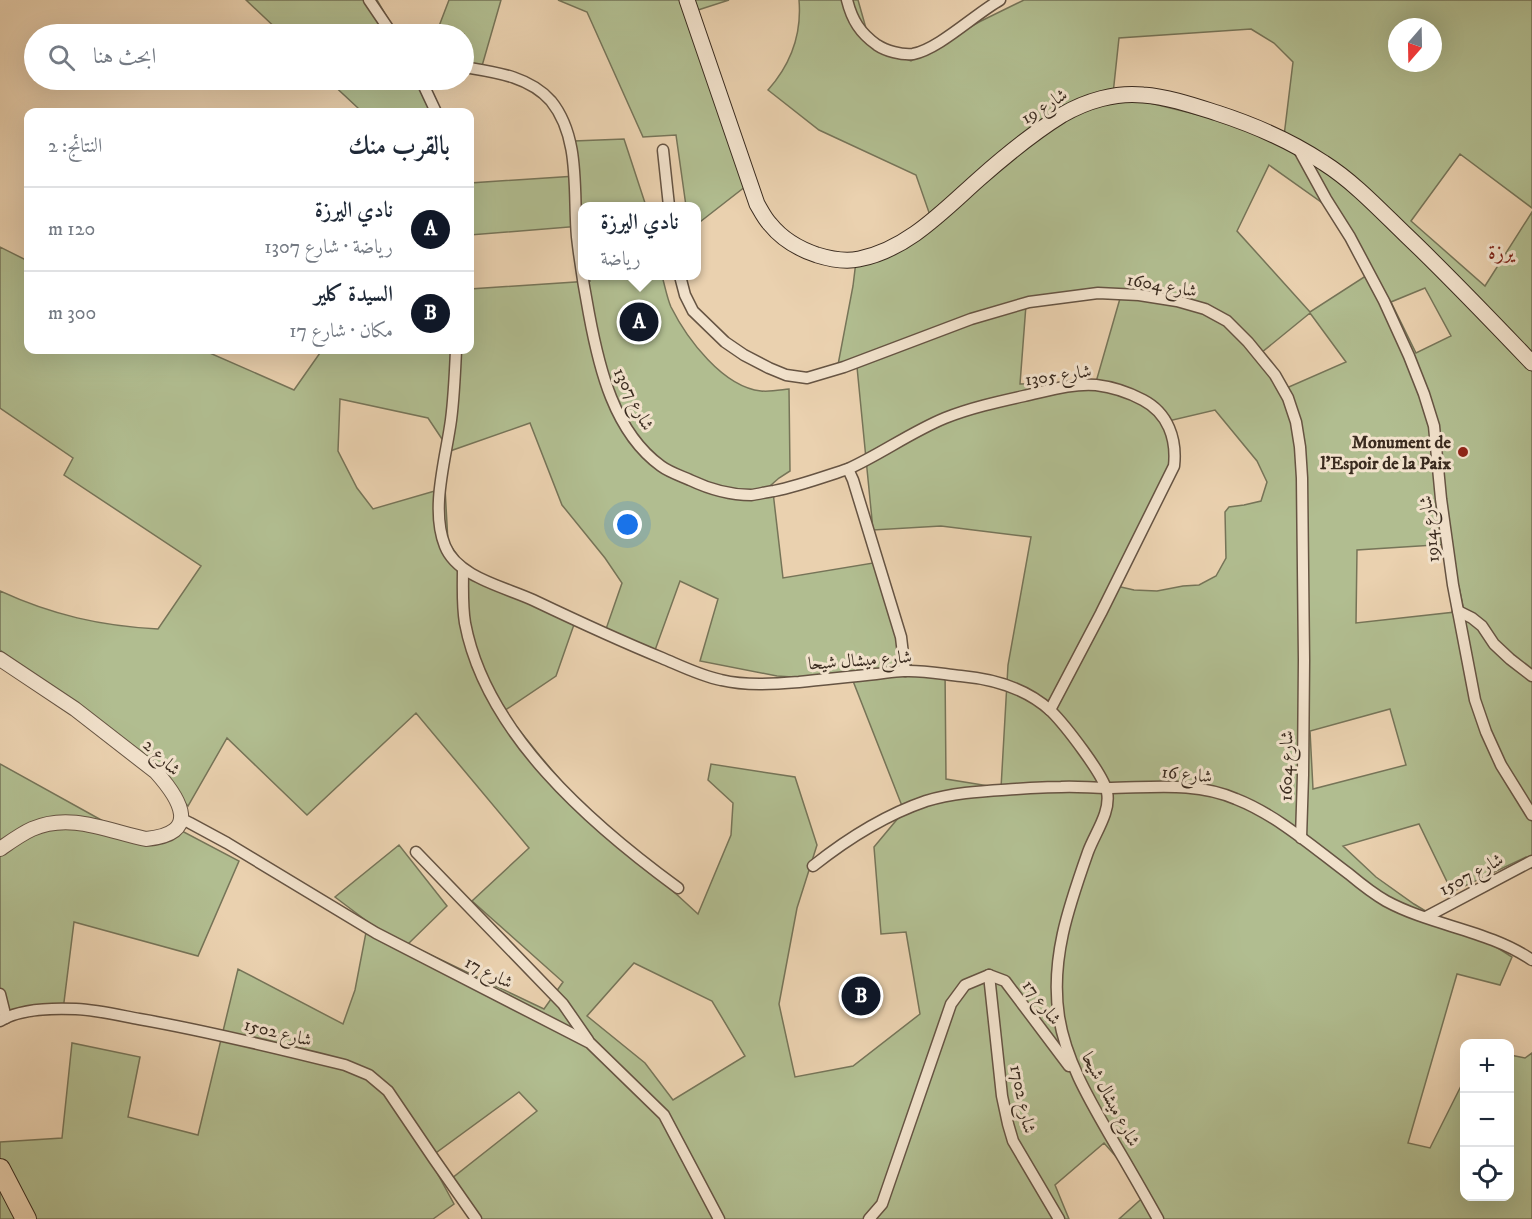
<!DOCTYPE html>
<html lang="ar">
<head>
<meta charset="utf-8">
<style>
	body { margin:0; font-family:"IM FELL DW Pica",Amiri,serif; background:#f2f2f3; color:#1f2937; direction:rtl }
	.controls { position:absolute; right:18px; bottom:18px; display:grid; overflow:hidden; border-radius:12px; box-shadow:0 6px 24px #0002 }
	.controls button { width:54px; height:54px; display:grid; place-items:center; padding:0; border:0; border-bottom:2px solid #e0e1e3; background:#fff; color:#1f2937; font:30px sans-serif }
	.compass { position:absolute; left:1388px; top:18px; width:54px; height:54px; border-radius:50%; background:#fff; box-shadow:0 6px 24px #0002; rotate:200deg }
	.you { position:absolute; left:628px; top:525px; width:21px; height:21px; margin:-15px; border:4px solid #fff; border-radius:50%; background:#1a73e8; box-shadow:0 0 0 9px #1a73e833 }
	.badge { display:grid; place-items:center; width:39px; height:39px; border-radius:50%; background:#111827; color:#fff; font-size:20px; font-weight:700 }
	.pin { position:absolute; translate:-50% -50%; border:3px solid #fff; box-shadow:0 2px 6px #0006 }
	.popup { position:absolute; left:578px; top:202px; width:123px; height:78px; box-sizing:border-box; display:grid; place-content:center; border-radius:12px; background:#fff; filter:drop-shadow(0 2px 4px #0005); font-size:20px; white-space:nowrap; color:#747a83 }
	.popup b { font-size:22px; color:#1f2937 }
	.popup::after { content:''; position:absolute; left:50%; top:100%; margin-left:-12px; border:12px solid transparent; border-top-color:#fff }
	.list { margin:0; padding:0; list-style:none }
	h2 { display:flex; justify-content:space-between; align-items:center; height:78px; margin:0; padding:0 24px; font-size:26px }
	h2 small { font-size:20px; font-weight:400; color:#747a83 }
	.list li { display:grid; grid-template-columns:39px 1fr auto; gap:18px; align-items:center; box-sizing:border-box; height:84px; padding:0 24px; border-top:2px solid #e0e1e3 }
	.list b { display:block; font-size:22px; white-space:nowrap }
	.list p { margin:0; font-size:20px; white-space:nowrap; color:#747a83 }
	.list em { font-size:20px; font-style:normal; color:#747a83 }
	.icon { flex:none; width:33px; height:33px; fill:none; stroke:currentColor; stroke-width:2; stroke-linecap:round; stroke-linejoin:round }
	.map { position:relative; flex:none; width:1532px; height:1219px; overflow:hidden; direction:ltr }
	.search { position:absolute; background:#fff; box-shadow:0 6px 24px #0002; left:24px; top:24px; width:450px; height:66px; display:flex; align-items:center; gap:15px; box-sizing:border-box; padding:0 21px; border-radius:33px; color:#747a83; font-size:22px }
	.panel { position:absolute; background:#fff; box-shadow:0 6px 24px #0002; left:24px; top:108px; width:450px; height:246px; border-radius:12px; direction:rtl }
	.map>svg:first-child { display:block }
	.green { fill:#b1bd90; stroke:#767458; stroke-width:1.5; fill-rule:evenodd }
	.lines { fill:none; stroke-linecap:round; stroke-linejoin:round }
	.minor-casing { stroke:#665443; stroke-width:13 }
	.tertiary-casing { stroke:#665443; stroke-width:16 }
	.secondary-casing { stroke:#3a2b1f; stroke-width:17 }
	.motorway-casing { stroke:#3a2b1f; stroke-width:22 }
	.minor { stroke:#f1e1cb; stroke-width:10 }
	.tertiary { stroke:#f1e1cb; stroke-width:14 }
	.secondary { stroke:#f1e1cb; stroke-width:15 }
	.motorway { stroke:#ead1af; stroke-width:20 }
	.poi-dot { fill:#8f2418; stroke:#f1e1cb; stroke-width:2 }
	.labels { text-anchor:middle; stroke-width:6; stroke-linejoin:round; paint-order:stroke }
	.street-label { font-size:18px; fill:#3a2b1f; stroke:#f1e1cb }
	.poi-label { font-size:18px; font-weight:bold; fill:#3a2b1f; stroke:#f1e1cb; text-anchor:end }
	.quarter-label { font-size:21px; fill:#7a1f14; stroke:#f1e1cb }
</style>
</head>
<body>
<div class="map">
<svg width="1532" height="1219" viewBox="0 0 1532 1219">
	<rect width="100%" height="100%" fill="#ead1af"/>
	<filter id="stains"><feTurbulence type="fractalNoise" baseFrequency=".00333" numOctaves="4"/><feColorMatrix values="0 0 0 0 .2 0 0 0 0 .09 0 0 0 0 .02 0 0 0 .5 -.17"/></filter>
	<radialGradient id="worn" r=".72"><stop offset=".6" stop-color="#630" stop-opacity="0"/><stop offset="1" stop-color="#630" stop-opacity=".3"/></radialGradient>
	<g class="green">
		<polygon points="246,0 377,0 397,34 282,34"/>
		<polygon points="449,0 501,0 482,66 464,64 464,34 436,34"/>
		<polygon points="558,0 729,0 698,10 755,179 696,225 696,206 686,206 676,135 643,137 587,12"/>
		<path d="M799,0h59l13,46 40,15 68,-39 45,-22h508v208l-72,-54 -49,67 74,65 47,-74v657l-6,-12 -74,35 -33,-68 -76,22 33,31 38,27 18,11 58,28 22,14 -12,28 -43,-11 -49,169 22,5 34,-68v116h46v-141l15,3 7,-5v166h-413l29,-26 -44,-50 -49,42 14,34h-591l-27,-40 86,-68 -18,-19 -90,66 25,46 -21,15h-433v-77l62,-4 10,-95 68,14 -12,60 70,18 40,-166 105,55 12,-34 13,-68 -33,-25 64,-52 48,61 -39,38 136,65 19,-27 -91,-81 57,-53 -113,-135 -109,102 -80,-77 -39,68 -75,-73 -113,-83v-59c52,24 101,35 158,38l43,-63 -137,-91 9,-17 -73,-50v-161l28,14v89h175l91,40 28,-40h148v-61l120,-8 -1,-5h73c3,10 5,22 9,31 16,32 52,80 90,84 9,1 19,-1 28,-2l1,82 -11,7 -9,8 3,6 10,86 96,-16 33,105 33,2 1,110 55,9 7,-123 23,-128 -90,-11 -68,4 -16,-163 -20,3 16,-84 4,-33 12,-2 63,-30 -16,-46 -97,-45 -51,-40c23,-26 34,-55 31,-90zM1397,27h36v36h-36zM1251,29l23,14 19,19 -9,74 -171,-42 6,-56zM1269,165l59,42 44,65 -62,40 -73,-81zM1425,288l26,48 -35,17 -25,-51zM1121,295l-25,87 -76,2 6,-79zM1310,313l36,49 -64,28 -21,-37zM340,399l88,19 22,33 80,-28 32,82 43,53 17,25 -16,46 48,24 26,-72 38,18 -18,62 77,15 76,5 51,130 -30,36 7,87 25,-2 14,82 -67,52 -58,11 -16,-73 18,-96 20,-63 -22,-68 -84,-13 -3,16 25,23 -2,32 -33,79 -108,-99 -50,-59 -36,-45 52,-35 21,-60 -67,-29 -45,-21 -17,-24 -3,-54 -72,21 -16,-21 -19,-37zM1215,410l42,51 10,21 -6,19 -17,4 -15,2 -4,5 1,46 -10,18 -17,9 -16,1 -26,5 -23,-1 -22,-5 59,-116 -3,-36 -4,-11zM1450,544l14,67 -108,12 1,-73zM1390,709l16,56 -93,24 -3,-58zM634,963l78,38 33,55 -72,44 -28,-37 -58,-47z"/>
		<polygon points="328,80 423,80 439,112 358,112 358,108"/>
		<polygon points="624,139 646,206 582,206 582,228 581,226 470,235 470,183 576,176 574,141"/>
		<polygon points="0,764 103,821 143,834 182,831 239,861 198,956 74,922 63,1010 0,1019"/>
	</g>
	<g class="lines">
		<defs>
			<g id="minor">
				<polyline points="369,0 392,34"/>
				<path d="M847,0c5,20 13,33 30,45 9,6 24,10 36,9 26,-5 62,-40 87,-54"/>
				<path d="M464,67c30,5 65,9 87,34 30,37 22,92 26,136 3,26 7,51 12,77 10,54 25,118 72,152 8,6 20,10 29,14 19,9 40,15 61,15 8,-1 15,-3 23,-4 25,-5 49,-14 74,-22"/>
				<polyline points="421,80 436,112"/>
				<polyline points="1298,148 1326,199 1350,237 1384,301 1409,356 1424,394 1434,426 1441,499 1453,585 1475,700 1486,732 1501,765 1532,815"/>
				<polyline points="663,150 669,206"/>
				<polyline points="680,276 685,295 693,311 725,342 744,355 769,368 786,375 807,378 844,367 971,319 1029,302 1098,293 1139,295 1177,301 1205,309 1227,321 1248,342 1275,375 1288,398 1296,422 1300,447 1302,478 1304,660 1303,775 1301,838"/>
				<path d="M456,350c-1,23 -2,47 -5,70 -5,38 -21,89 -6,126 12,31 60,41 88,54 42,20 85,40 129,58 19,8 39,18 59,22 25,6 52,4 78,2 26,-3 51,-5 77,-8 9,-1 19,-3 28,-3 19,-1 38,3 57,5 33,3 65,12 90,35 14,14 53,64 56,81 4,20 -12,41 -19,60 -19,54 -38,107 -29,165 7,44 31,84 53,122 16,27 31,53 46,80"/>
				<path d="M463,569c0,18 -1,36 2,54 21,111 127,202 213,265"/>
				<polyline points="1458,611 1472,618 1482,626 1494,644 1510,659 1532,676"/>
				<path d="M905,671l-4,-34 -48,-157 -5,-11c33,-15 63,-37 97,-51 25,-10 52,-16 79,-22 23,-5 48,-13 72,-11 17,2 32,7 47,15 25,13 34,39 31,66l-73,147 -51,97"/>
				<polyline points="182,819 190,823 227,843 376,933 590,1043 664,1115 719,1219"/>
				<polyline points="416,852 563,1004 588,1040"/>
				<path d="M813,866c34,-27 72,-51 113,-65 29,-9 60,-10 90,-12 15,-1 30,-2 45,-2 15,-1 30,1 45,1 44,0 89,-7 130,11 41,16 78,49 113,75 12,10 23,19 37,27 46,25 102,29 146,59"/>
				<polyline points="1426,917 1532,861"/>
				<polyline points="989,975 1002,1096 1008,1124 1013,1141 1059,1219"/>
				<polyline points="0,994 6,1018"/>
				<path d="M0,1021c19,-12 53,-13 76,-12 21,1 42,6 63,10 69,12 138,29 206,46l24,10 19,16 46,68 42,60"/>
				<polyline points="869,1219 882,1204 951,1004 965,985 989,975 1005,981 1069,1066"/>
			</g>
			<path id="tertiary" d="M0,659l75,50 81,63c25,28 45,62 -10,67 -38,-8 -76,-27 -114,-10 -11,5 -22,13 -32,20"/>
			<path id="secondary" d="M687,0l70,204c4,7 8,15 13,20 12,15 29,25 47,31 13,4 28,7 42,4 48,-9 85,-49 120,-80 26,-23 54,-46 83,-64 24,-14 54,-23 81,-20 26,2 49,10 74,18 37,12 74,28 107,50 30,19 56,47 82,72 43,41 84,84 126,128"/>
			<polyline id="motorway" points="0,1169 26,1219"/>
		</defs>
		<use href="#minor" class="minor-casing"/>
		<use href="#tertiary" class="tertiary-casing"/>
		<use href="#secondary" class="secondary-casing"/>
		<use href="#motorway" class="motorway-casing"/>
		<use href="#minor" class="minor"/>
		<use href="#tertiary" class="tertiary"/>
		<use href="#secondary" class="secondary"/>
		<use href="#motorway" class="motorway"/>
	</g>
	<circle class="poi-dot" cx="1463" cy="452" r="6"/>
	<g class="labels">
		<g class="street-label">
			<text transform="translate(1044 106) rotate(-32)" y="6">شارع 19</text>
			<text transform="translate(1162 285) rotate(10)" y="6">شارع 1604</text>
			<text transform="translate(1058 375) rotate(-8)" y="6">شارع 1305</text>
			<text transform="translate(634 399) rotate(63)" y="6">شارع 1307</text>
			<text transform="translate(1429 529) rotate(-97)" y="6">شارع 1914</text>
			<text transform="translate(860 660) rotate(-4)" y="6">شارع ميشال شيحا</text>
			<text transform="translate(162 757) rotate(44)" y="6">شارع 2</text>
			<text transform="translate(1286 766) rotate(-89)" y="6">شارع 1604</text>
			<text transform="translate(1187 774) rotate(6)" y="6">شارع 16</text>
			<text transform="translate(1471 874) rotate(-28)" y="6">شارع 1507</text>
			<text transform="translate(489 972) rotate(27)" y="6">شارع 17</text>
			<text transform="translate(1042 1002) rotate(53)" y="6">شارع 17</text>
			<text transform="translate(278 1032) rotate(14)" y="6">شارع 1502</text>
			<text transform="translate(1023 1099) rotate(78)" y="6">شارع 1702</text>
			<text transform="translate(1111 1099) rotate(62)" y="6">شارع ميشال شيحا</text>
		</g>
		<g class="poi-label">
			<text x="1451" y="448">Monument de<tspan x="1451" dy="21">l'Espoir de la Paix</tspan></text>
		</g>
		<g class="quarter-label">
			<text x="1501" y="259">يرزة</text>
		</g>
	</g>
	<rect width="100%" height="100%" filter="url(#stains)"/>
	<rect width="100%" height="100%" fill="url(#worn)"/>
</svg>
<div class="controls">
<button>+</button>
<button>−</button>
<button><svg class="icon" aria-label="locate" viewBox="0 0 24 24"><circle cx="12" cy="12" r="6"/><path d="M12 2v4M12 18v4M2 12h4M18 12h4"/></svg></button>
</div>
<svg class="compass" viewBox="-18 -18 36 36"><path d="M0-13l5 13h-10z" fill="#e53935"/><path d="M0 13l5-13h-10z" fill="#747a83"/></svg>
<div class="you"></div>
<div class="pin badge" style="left:639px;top:322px">A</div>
<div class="popup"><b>نادي اليرزة</b>رياضة</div>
<div class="pin badge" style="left:861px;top:996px">B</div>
<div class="search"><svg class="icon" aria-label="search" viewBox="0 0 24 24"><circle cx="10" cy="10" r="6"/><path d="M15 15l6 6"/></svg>ابحث هنا</div>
<section class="panel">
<h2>بالقرب منك<small>النتائج: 2</small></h2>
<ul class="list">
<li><span class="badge">A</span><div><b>نادي اليرزة</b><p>رياضة · شارع 1307</p></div><em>120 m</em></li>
<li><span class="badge">B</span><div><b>السيدة كلير</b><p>مكان · شارع 17</p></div><em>300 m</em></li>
</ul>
</section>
</div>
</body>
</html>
